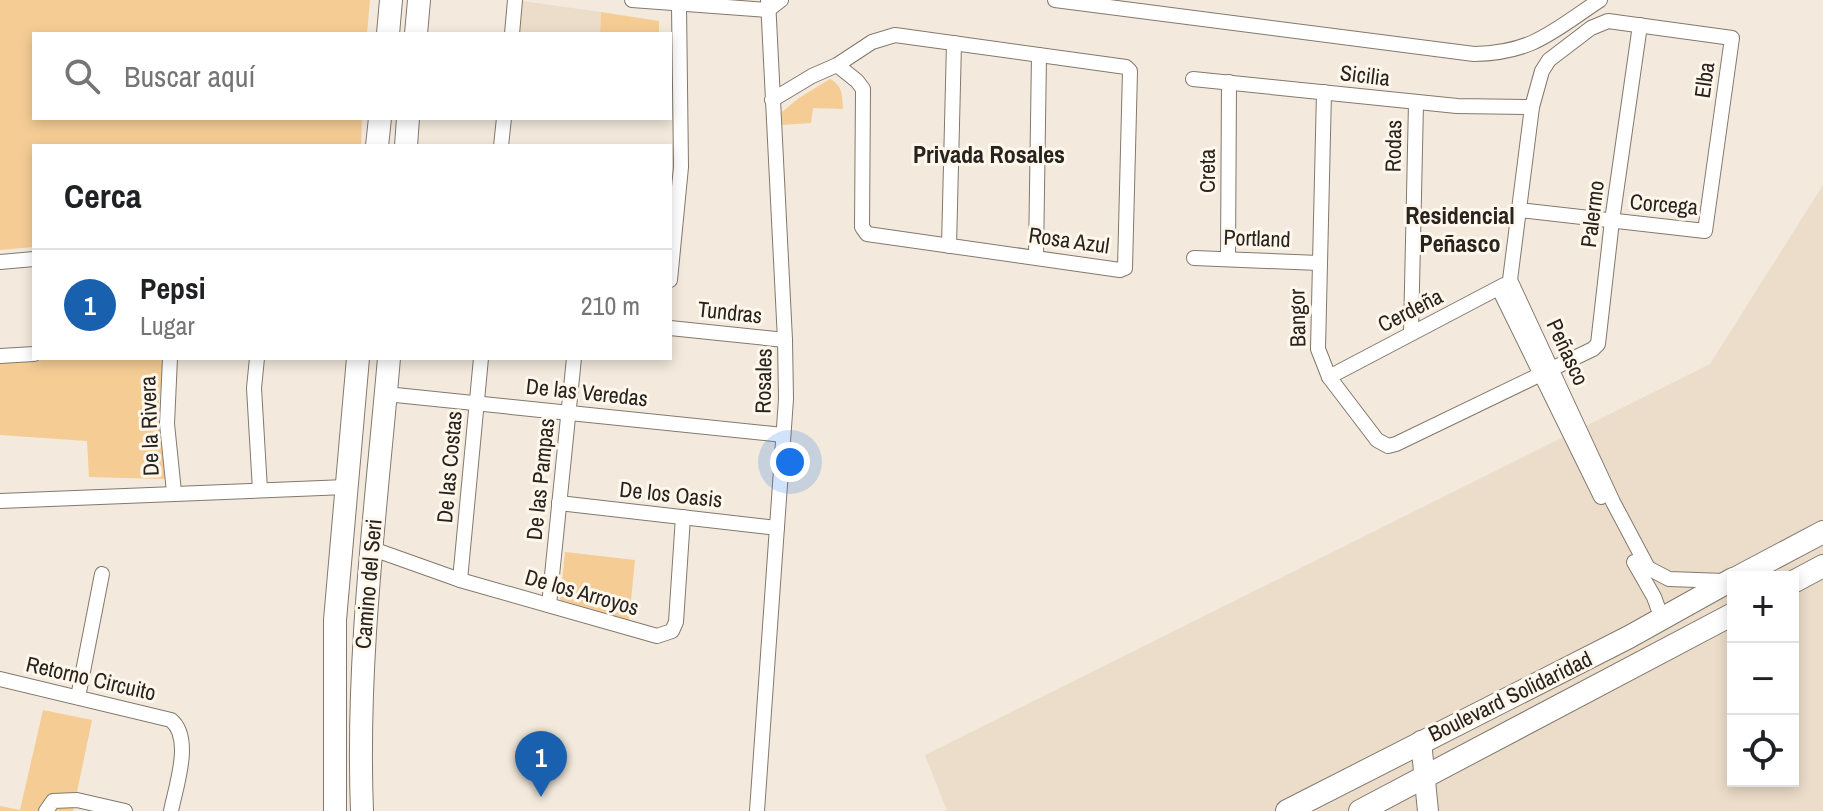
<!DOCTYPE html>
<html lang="es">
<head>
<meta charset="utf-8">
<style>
	body { margin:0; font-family:"Archivo Narrow",sans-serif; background:#f6f6f6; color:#202124 }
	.controls { position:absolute; right:24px; bottom:24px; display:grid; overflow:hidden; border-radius:0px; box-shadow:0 4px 12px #0003 }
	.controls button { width:72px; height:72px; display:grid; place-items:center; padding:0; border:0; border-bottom:2px solid #e0e0e0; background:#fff; color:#202124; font:40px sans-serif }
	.you { position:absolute; left:790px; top:462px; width:28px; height:28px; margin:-20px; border:6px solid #fff; border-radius:50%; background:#1a73e8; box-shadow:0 0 0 12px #1a73e833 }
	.badge { display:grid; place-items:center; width:52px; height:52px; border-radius:50%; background:#1960af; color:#fff; font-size:26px; font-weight:700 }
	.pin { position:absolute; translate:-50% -66px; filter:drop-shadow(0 2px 4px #0008) }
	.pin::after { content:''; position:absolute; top:42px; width:28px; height:24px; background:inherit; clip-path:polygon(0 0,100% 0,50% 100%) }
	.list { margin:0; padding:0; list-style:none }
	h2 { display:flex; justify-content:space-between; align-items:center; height:104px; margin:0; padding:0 32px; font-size:34px }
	h2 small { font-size:26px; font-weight:400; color:#757577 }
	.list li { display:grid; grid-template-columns:52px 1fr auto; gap:24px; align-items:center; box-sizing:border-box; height:112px; padding:0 32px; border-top:2px solid #e0e0e0 }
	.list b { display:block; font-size:30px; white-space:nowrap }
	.list p { margin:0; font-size:26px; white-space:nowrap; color:#757577 }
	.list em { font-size:26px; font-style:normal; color:#757577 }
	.icon { flex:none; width:44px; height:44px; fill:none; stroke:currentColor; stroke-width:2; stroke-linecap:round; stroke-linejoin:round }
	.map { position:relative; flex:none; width:1823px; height:811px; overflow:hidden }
	.search { position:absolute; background:#fff; box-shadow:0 4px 12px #0003; left:32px; top:32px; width:640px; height:88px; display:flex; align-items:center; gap:20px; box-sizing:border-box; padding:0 28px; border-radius:0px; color:#757577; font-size:30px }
	.panel { position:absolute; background:#fff; box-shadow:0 4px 12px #0003; left:32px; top:144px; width:640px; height:216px; border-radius:0px }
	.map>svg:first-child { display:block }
	.built { fill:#ecddca; fill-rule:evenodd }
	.green { fill:#f5cc94 }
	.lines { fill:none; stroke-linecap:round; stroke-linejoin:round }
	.street-casing { stroke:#82796d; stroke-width:16 }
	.secondary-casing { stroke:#82796d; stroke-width:22 }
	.primary-casing { stroke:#82796d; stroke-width:24 }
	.street { stroke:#fff; stroke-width:14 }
	.secondary { stroke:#fff; stroke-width:20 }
	.primary { stroke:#fff; stroke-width:22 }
	.labels { text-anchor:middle; stroke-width:6; stroke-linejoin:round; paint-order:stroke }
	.street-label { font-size:22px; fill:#27231e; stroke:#fff7ec }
	.neighbourhood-label { font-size:24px; font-weight:bold; fill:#27231e; stroke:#fff7ec }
</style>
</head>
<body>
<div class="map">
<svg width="1823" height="811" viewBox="0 0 1823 811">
	<rect width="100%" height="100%" fill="#f3e9dc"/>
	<g class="built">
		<polygon points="522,1 601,12 600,34 519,34"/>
		<path d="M1823,185v626h-876l-22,-56 785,-391zM1733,577h60v204h-60z"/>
	</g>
	<g class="green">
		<polygon points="0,0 370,0 367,34 34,34 34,118 362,118 361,146 34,146 34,247 0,250"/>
		<polygon points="601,12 659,21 659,34 600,34"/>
		<path d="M830,79c13,7 12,16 13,30l-30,-1 -2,15 -29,2v-13l17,-14z"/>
		<polygon points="67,358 165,358 159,401 165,479 89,477 87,441 0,435 0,363"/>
		<polygon points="565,552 635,560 629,620 560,600"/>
		<polygon points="43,710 92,720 73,811 0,811 0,806 20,810"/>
	</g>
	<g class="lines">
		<defs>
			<g id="street">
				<polyline points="632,0 768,10 781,0"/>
				<path d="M1055,0l419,54c59,-1 79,-23 126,-54"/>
				<polyline points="512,34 515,0"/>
				<polyline points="1193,79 1457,106 1532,107"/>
				<polyline points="1324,92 1318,349 1329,377 1377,440 1388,446 1396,444 1593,349 1598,344 1612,221 1640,25"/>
				<polyline points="772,100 812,76 837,65 872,42 895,35 1126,67 1130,71 1125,268 1120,270 867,234 862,227 863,89 857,81 837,65"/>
				<polyline points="501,146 504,118"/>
				<polyline points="1520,210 1705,231 1732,38 1608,21 1591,28 1549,60 1542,71 1532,107 1510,280 1613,502 1648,568 1669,579 1725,581"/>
				<polyline points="949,246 954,43"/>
				<polyline points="1036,257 1039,55"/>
				<polyline points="1194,258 1319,263"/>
				<polyline points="1228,259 1229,82"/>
				<polyline points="0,262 34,259"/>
				<polyline points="670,280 681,167 679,5"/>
				<polyline points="1499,289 1601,497"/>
				<polyline points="670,328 785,340"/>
				<polyline points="1411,333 1416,103"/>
				<polyline points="0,356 34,354"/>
				<polyline points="170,358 167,424 174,492"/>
				<polyline points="257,358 254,388 260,490"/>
				<polyline points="1329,377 1504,285"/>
				<polyline points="386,394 783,435"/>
				<polyline points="0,501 346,487"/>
				<polyline points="559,503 777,528"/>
				<polyline points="370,548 460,580 657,636 672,631 676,622 683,517"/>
				<polyline points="1634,562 1654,597 1662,619"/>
				<polyline points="460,580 481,358"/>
				<polyline points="549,605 574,358"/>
				<path d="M0,679l171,41c22,18 5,66 0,91"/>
				<polyline points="78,697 102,574"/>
				<polyline points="46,811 53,801 77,800 125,811"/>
				<polyline points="757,811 786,399 785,340 768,0"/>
			</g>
			<polyline id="secondary" points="1421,741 1428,811"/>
			<g id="primary">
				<polyline points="388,34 391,0"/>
				<polyline points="416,34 419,0"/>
				<polyline points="377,146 380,118"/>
				<polyline points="406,146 408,118"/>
				<polyline points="1738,577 1823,532"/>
				<polyline points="1793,582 1823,566"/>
				<polyline points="335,811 335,620 358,358"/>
				<path d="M362,811c-6,-152 14,-302 27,-453"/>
				<polyline points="1287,811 1629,637 1733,579"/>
				<polyline points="1360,811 1733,614"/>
			</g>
		</defs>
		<use href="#street" class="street-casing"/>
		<use href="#secondary" class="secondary-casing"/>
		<use href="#primary" class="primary-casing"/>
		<use href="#street" class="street"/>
		<use href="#secondary" class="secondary"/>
		<use href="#primary" class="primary"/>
	</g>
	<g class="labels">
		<g class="street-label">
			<text transform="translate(1365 75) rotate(7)" y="8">Sicilia</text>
			<text transform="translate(1704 80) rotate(-82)" y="8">Elba</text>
			<text transform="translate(1393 146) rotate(-89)" y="8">Rodas</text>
			<text transform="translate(1207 171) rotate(-90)" y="8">Creta</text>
			<text transform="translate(1664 204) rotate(5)" y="8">Corcega</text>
			<text transform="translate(1592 214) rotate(-83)" y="8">Palermo</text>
			<text transform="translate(1257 238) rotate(2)" y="8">Portland</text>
			<text transform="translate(1069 240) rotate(8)" y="8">Rosa Azul</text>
			<text transform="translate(1410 310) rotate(-27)" y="8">Cerdeña</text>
			<text transform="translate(730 312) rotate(6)" y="8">Tundras</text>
			<text transform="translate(1297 318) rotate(-91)" y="8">Bangor</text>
			<text transform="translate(1568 352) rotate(65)" y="8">Peñasco</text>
			<text transform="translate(763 381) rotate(-89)" y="8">Rosales</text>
			<text transform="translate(587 392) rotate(6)" y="8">De las Veredas</text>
			<text transform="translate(149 426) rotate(-92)" y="8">De la Rivera</text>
			<text transform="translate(449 467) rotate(-85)" y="8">De las Costas</text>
			<text transform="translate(540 479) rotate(-84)" y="8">De las Pampas</text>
			<text transform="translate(671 494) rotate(6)" y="8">De los Oasis</text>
			<text transform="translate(368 584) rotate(-85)" y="8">Camino del Seri</text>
			<text transform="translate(582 592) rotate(16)" y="8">De los Arroyos</text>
			<text transform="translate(91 678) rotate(13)" y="8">Retorno Circuito</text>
			<text transform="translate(1510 696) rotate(-26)" y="8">Boulevard Solidaridad</text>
		</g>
		<g class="neighbourhood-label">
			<text x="989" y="163">Privada Rosales</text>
			<text x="1460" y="224">Residencial<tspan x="1460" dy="28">Peñasco</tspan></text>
		</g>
	</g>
</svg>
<div class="controls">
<button>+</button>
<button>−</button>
<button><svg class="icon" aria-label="locate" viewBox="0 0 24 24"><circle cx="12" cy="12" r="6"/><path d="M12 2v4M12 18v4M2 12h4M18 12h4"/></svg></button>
</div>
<div class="you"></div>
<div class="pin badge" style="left:541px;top:797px">1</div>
<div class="search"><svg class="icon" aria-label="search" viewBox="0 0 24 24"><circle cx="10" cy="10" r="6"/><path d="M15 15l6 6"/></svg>Buscar aquí</div>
<section class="panel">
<h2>Cerca<small></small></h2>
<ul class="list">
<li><span class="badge">1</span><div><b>Pepsi</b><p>Lugar</p></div><em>210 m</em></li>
</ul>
</section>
</div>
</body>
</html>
